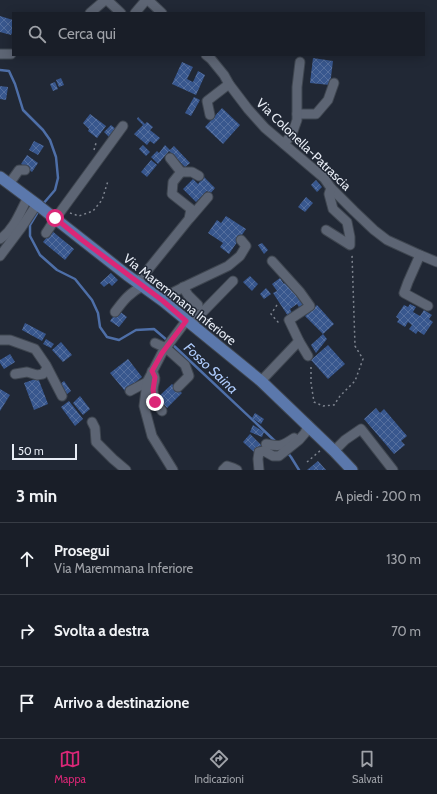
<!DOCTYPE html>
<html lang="it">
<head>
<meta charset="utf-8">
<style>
	body { margin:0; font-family:Cabin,sans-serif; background:#222730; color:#f1f3f6 }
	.scale { position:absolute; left:12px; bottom:10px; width:65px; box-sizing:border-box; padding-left:4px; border:2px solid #e7ecf5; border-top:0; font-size:11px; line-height:14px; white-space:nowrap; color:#e7ecf5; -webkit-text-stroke:3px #212835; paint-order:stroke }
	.stop { position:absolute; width:12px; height:12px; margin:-9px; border:3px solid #db2777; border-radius:50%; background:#fff }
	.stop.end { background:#db2777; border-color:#fff; box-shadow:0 1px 4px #0008 }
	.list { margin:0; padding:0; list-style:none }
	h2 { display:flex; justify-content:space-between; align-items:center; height:52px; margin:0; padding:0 16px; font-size:17px }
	h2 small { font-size:13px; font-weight:400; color:#9fa2a8 }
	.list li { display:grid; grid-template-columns:26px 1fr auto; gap:12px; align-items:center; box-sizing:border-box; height:72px; padding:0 16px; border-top:1px solid #373c45 }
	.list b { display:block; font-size:15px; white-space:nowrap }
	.list p { margin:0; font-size:13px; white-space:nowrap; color:#9fa2a8 }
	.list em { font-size:13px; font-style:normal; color:#9fa2a8 }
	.icon { flex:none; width:22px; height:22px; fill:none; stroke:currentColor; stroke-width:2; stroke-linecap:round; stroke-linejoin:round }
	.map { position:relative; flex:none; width:437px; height:470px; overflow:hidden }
	.search { position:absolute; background:#191e28; box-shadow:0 2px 10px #0003; left:12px; right:12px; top:12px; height:44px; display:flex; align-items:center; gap:10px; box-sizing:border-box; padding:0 14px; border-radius:0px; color:#9fa2a8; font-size:15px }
	.sheet { height:268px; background:#191e28 }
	nav { display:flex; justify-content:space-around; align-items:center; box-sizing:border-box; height:56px; border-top:1px solid #373c45; background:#191e28; font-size:11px; color:#9fa2a8 }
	nav a { display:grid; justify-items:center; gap:2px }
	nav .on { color:#db2777 }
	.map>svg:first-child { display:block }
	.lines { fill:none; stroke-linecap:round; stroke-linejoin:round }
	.stream { stroke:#4e6fa8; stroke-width:2.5 }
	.building { fill:url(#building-cross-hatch) }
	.minor-casing { stroke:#3f4650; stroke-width:11 }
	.major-casing { stroke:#3f4650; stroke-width:13 }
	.path { stroke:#7e848f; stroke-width:1.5; stroke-dasharray:2 3; stroke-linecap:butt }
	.minor { stroke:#5d6574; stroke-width:9 }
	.major { stroke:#5b78ac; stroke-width:11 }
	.route { stroke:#db2777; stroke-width:5 }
	.labels { text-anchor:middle; stroke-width:3; stroke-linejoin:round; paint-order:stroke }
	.street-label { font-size:13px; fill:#e7ecf5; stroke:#212835 }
	.water-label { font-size:14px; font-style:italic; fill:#aecbfc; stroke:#212835 }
</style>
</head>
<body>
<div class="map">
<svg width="437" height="470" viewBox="0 0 437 470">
	<defs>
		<pattern id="building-cross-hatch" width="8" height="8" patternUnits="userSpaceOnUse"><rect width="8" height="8" fill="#38578e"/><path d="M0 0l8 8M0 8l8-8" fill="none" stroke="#556f9e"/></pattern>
	</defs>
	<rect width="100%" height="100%" fill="#212835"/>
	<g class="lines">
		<g class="stream">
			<polyline points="0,70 9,71 15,84 23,110 43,130 50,140 56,157 58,178 55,190 43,204"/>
			<polyline points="39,210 30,225 30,236 40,255 57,270 75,279 92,300 98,313 100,327 107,337 119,340 136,330 154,329 168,341"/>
			<polyline points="172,344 276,442"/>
			<polyline points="287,452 291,457 299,470"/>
		</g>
	</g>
	<g class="building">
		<polygon points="0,16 13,20 13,33 12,33 11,35 0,32"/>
		<polygon points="313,58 333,61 330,85 310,83"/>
		<polygon points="182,62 193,67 187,79 193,82 198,71 205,75 196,95 172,84"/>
		<polygon points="61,78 64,85 59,87 56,80"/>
		<polygon points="55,82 58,89 53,91 50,84"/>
		<polygon points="0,86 8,87 6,100 0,99"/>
		<polygon points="194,97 200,100 191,116 185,113"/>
		<polygon points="222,108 240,125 223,144 205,127"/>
		<polygon points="90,114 106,126 97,138 88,131 89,129 83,123"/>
		<polygon points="138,117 145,124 147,122 153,127 150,130 160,138 154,144 150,141 147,145 134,134 143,125 137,119"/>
		<polygon points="111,125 117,130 110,138 104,132"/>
		<polygon points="34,141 44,146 38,155 29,150"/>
		<polygon points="143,145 150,152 146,156 139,149"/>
		<polygon points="165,145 170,150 174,146 190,163 185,167 169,151 158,164 151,157 157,151 159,153"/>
		<polygon points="27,155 38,163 32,172 21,164"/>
		<polygon points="151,160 157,165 147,177 141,172"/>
		<polygon points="204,177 215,188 210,194 207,191 196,202 183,189 193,179 198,184"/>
		<polygon points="316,180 322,187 317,192 311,185"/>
		<polygon points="306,197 313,203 305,212 298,207"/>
		<polygon points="226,216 246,229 229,254 220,247 223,243 208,233 217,220 221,223"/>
		<polygon points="52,231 74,249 65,260 43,242"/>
		<polygon points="262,243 268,250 264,254 258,245"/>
		<polygon points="111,273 118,280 112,286 109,283 104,287 100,283"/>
		<polygon points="250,276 258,284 252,291 243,282"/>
		<polygon points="280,278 284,284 288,280 304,304 299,307 297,304 290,309 292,313 288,316 273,293 277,291 272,284"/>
		<polygon points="266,288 271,294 264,299 260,294"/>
		<polygon points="410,304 416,307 413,312 420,316 424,310 432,315 429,319 433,322 424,335 418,331 416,334 409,329 412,325 408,322 405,327 397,322 399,319 396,317 404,305 408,307"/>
		<polygon points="317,305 334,324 323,334 305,316"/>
		<polygon points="118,310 127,317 119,327 110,321"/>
		<polygon points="25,323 46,334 42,341 22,330"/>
		<polygon points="323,334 327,339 316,353 311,345"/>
		<polygon points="46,339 54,344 51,348 43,344"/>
		<polygon points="61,342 72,355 63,362 52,350"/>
		<polygon points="328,345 345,364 328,379 311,360"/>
		<polygon points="10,354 15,362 4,369 0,363 0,360"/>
		<polygon points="128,359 142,377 125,391 110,373"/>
		<polygon points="38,378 48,404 34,410 24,383"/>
		<polygon points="64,381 71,391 66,395 59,385"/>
		<polygon points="172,384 182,393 167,408 157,398"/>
		<polygon points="0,389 10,395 0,411"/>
		<polygon points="80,396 90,409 83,415 73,403"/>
		<polygon points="69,401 83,419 75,426 61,407"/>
		<polygon points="376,408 380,413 384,409 407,436 401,441 405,445 394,454 364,419"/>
		<polygon points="255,413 264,419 261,424 252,418"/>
		<polygon points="253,425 264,432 262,437 250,432"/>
		<polygon points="250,434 262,446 255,453 243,442"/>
		<polygon points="318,461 326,470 307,470"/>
	</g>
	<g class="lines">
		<defs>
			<g id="minor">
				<polyline points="107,0 121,13"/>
				<polyline points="148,0 162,13"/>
				<polyline points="90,13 105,0"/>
				<polyline points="135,13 146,0"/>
				<polyline points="0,54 11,54"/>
				<polyline points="206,55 211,59 224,75 229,84 248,109 265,128 324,178 331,188 354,211 374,230 387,240 420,255 437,262"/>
				<polyline points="297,114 316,114 328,100 334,83"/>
				<polyline points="210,115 207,101 229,84"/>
				<polyline points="284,144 292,134 297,120 297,87 300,62"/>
				<polyline points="181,172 192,172 199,176"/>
				<polyline points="9,184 19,170 25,170"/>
				<polyline points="190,218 208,197"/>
				<polyline points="326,230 350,245 350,237 347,222 333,209 329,194 331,188"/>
				<path d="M46,233c5,-7 9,-15 15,-22l62,-85"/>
				<path d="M0,239c14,-9 20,-27 28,-42"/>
				<polyline points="420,255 408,282 404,293 428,306"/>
				<polyline points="0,256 21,228 37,204"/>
				<polyline points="272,261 300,292 310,306 289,320 299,341 308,356"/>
				<polyline points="138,282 189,219 191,209 172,194 173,182 181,172 170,158"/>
				<polyline points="183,287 188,295 198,305"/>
				<polyline points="163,301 172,293 188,285 228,266 240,256 246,246 241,240"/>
				<path d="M115,312c8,-11 15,-20 28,-26"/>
				<polyline points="191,324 233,281"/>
				<polyline points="0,340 10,340 35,349 46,365 62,396"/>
				<polyline points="155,343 166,348 185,365 189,376 178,387"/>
				<path d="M152,371c6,10 1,10 1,19 0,8 4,15 9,21"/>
				<polyline points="15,374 27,372 37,375 43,374 47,368"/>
				<polyline points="261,381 299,341"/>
				<polyline points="130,391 147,382"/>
				<polyline points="92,422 95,428 96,442 113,459 126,470"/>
				<path d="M266,444c14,3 16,2 28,-6"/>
				<polyline points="334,451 345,440 361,429 393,470"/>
				<polyline points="173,470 152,436 144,406 147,382 162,353 186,321"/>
				<polyline points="223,470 227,466 233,468 237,470"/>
				<polyline points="259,470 258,459 259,452 264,451 273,456 279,456 299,440 305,433 308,425"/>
			</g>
			<polyline id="major" points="0,177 39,206 127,275 163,301 261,381 334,451 352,470"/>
		</defs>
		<use href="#minor" class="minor-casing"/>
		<use href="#major" class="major-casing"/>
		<g class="path">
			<polyline points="94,150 96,143"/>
			<polyline points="70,213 79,216 93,211 102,200 108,181"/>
			<polyline points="277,305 271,314 278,322 281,322"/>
			<polyline points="311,367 311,383 314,402 323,406 334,405 340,396 355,381 363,359 355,346 352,254"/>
			<polyline points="307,462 321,450"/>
		</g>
		<use href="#minor" class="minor"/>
		<use href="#major" class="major"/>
	</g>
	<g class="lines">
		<polyline class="route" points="55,218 82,240 163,301 186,321 162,353 152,371 155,377 153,390 155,402"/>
	</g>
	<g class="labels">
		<g class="street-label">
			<text transform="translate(304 144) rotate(44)" y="5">Via Colonella-Patrascia</text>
			<text transform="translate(180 299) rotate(38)" y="5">Via Maremmana Inferiore</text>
		</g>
		<g class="water-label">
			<text transform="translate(211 368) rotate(43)" y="5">Fosso Saina</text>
		</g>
	</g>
</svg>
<div class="scale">50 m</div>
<div class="stop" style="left:55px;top:218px"></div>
<div class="stop end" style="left:155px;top:402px"></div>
<div class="search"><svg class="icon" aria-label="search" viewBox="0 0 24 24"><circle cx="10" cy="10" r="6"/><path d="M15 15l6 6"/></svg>Cerca qui</div>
</div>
<section class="sheet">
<h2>3 min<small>A piedi · 200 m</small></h2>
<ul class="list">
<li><svg class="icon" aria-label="ahead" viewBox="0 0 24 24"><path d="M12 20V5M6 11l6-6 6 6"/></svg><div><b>Prosegui</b><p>Via Maremmana Inferiore</p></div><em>130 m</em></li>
<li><svg class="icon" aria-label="right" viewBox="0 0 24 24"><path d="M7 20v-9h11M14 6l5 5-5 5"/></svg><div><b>Svolta a destra</b></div><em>70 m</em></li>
<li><svg class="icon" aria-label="arrive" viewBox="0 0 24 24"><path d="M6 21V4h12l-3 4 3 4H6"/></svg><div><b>Arrivo a destinazione</b></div></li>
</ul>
</section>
<nav>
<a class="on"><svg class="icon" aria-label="map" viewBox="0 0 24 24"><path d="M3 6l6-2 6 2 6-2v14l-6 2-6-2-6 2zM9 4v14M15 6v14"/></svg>Mappa</a>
<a><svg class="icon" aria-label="directions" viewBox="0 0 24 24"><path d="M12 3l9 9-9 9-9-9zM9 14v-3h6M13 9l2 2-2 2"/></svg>Indicazioni</a>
<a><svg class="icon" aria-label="saved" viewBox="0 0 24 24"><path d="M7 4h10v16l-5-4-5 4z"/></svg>Salvati</a>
</nav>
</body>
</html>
